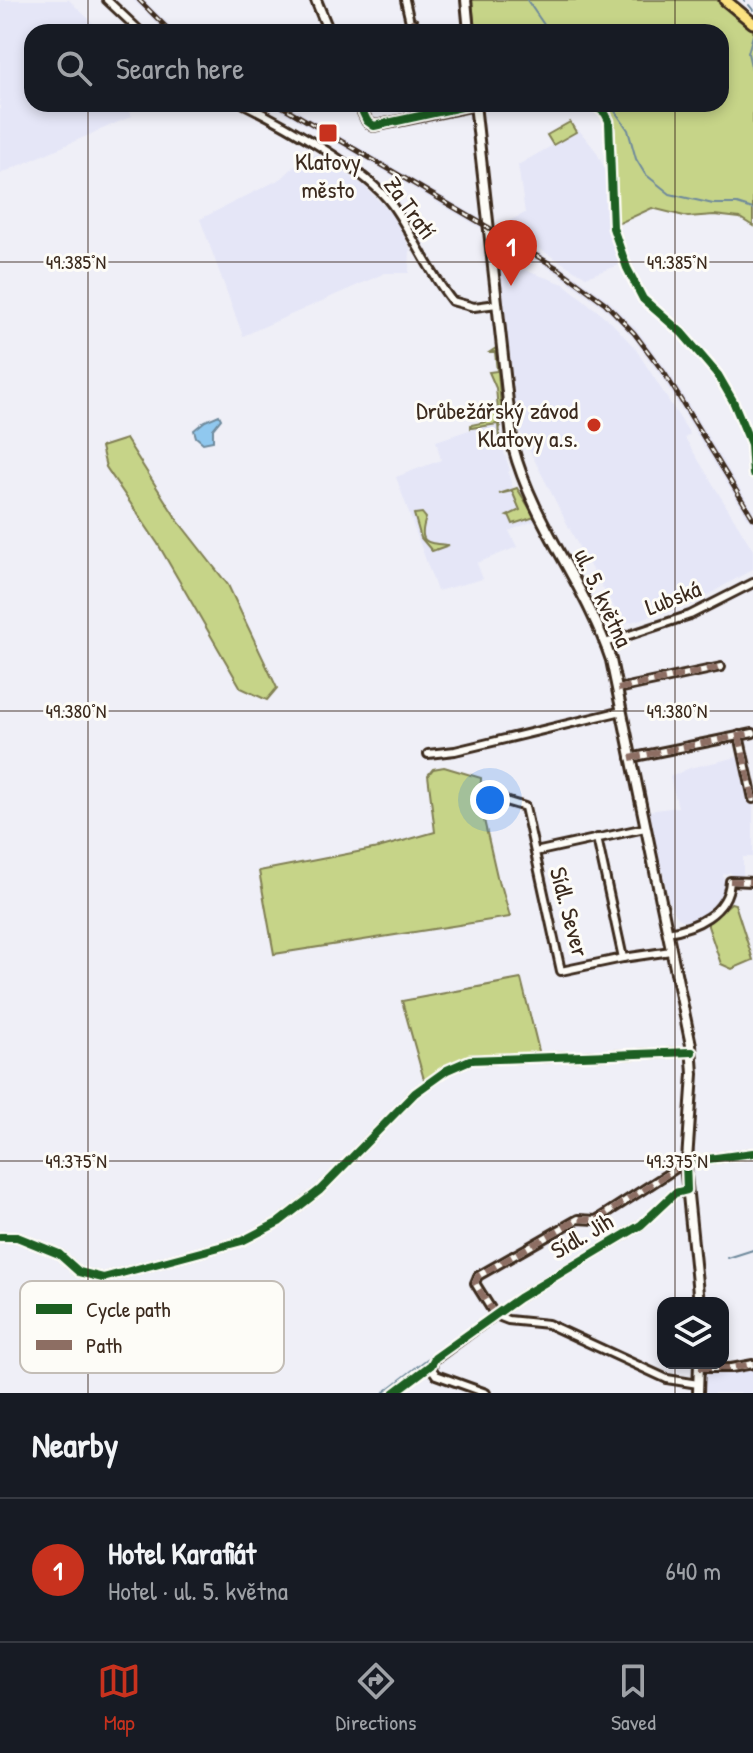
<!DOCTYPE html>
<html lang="en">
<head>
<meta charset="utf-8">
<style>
	body { margin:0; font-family:"Patrick Hand",sans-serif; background:#20242c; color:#f1f3f6 }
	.controls { position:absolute; right:24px; bottom:24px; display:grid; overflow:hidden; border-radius:16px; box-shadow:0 4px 12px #0003 }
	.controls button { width:72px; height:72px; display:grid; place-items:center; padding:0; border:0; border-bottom:2px solid #363941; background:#171b24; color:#f1f3f6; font:40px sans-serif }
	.you { position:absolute; left:490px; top:800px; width:28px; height:28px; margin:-20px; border:6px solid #fff; border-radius:50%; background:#1a73e8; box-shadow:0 0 0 12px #1a73e833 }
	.badge { display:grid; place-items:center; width:52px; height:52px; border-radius:50%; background:#c8321e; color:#fff; font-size:26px; font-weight:700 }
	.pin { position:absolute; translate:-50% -66px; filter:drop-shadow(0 2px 4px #0008) }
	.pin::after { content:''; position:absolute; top:42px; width:28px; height:24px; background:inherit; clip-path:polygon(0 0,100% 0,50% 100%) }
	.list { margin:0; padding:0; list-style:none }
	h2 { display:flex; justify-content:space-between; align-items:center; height:104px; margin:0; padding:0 32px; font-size:34px }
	h2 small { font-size:26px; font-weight:400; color:#9ea1a6 }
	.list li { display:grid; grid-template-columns:52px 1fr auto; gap:24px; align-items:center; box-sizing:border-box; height:144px; padding:0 32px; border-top:2px solid #363941 }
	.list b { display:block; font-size:30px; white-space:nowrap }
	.list p { margin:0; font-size:26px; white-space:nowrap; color:#9ea1a6 }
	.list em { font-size:26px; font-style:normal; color:#9ea1a6 }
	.icon { flex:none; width:44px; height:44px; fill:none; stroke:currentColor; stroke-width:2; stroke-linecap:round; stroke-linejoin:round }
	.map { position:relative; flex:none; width:753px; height:1393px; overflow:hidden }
	.search { position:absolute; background:#171b24; box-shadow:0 4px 12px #0003; left:24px; right:24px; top:24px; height:88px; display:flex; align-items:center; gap:20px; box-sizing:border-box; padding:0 28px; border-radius:24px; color:#9ea1a6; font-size:30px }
	.sheet { height:248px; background:#171b24 }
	nav { display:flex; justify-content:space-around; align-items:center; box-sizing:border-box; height:112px; border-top:2px solid #363941; background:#171b24; font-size:22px; color:#9ea1a6 }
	nav a { display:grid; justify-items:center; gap:4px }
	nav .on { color:#c8321e }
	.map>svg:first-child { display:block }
	.built { fill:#e5e6f7 }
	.green { fill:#c6d488; stroke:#807f53; stroke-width:2 }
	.water { fill:#90c8ef; stroke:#6e899b; stroke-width:2 }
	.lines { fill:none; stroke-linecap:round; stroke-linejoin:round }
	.stream { stroke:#6e899b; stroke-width:2 }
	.street-casing { stroke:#3b2a1e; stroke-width:12 }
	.secondary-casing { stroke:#3b2a1e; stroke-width:14 }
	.primary-casing { stroke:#3b2a1e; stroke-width:15 }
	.street { stroke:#fdfcf7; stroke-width:6 }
	.secondary { stroke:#fdfcf7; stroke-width:8 }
	.primary { stroke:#fbe180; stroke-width:9 }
	.rail-casing { stroke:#3b2a1e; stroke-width:5 }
	.rail { stroke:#fdfcf7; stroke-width:2; stroke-dasharray:6; stroke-linecap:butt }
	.quiet { stroke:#8d6e63; stroke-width:6; stroke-dasharray:12 6; stroke-linecap:butt }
	.cycleway-casing { stroke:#fdfcf7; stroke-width:13 }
	.cycleway { stroke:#1b5e20; stroke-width:8 }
	.ticks { fill:none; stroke:#3b2a1e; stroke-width:2; stroke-opacity:0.45 }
	.poi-dot { fill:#c8321e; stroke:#fdfcf7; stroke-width:3 }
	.labels { text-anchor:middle; stroke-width:6; stroke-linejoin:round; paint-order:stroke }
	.poi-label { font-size:24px; fill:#3b2a1e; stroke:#fdfcf7 }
	.street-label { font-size:24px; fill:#3b2a1e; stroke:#fdfcf7 }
	.key { fill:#fdfcf7; stroke:#c3bdb6; stroke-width:2 }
	.key-label { font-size:22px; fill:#3b2a1e }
	.ticks-label { font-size:20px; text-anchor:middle; fill:#3b2a1e; stroke:#fdfcf7; stroke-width:6; stroke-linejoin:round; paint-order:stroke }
</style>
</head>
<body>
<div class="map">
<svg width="753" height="1393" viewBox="0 0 753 1393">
	<rect width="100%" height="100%" fill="#efeff7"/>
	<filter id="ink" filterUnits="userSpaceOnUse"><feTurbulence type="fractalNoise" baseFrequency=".0125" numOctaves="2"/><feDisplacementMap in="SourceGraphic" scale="16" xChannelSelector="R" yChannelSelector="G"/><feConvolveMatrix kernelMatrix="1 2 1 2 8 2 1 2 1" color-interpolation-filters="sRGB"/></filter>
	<g filter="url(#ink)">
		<g class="built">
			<polygon points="0,0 69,0 102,32 32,32 32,104 126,104 132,116 0,174"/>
			<polygon points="133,0 144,0 177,32 166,32"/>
			<polygon points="270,104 286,104 561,266 608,300 637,330 668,371 753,510 753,526 661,376 631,335 602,306 557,273"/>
			<polygon points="579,130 596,151 610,180 610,189 605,196 606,220 609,220 622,264 586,277 509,231 507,222 525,213 518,165"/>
			<polygon points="317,154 364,186 392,214 410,248 409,273 385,273 243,336 200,219 282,178 298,163"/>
			<polygon points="498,261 564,284 611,322 635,348 690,434 685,438 753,550 753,569 692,604 624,624 581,551 517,426"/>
			<polygon points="502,423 500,440 510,470 508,473 513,488 520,491 536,520 509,531 517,547 477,563 483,579 437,591 396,477 441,460 436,441 481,426"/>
			<polygon points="742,756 753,805 753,857 743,857 743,880 735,880 730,872 723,875 725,890 722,897 702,917 687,922 678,918 670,905 648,811 678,807 670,777 690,768"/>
			<polygon points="753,1366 753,1393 704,1393 705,1373"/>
		</g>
		<g class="green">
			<polygon points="472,0 717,0 753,30 753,226 740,218 714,215 688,217 652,208 613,226 615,192 612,141 615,127 608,111 598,104 721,104 721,32 475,32"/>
			<polygon points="570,122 576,132 553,145 547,135"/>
			<polygon points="496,348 501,407 499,439 498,424 471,428 471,425 486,422 488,416 498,410 496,388 489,372 497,371 495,352 490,352"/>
			<polygon points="126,439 178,521 228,585 277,688 267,700 241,688 158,544 106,467 101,447"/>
			<polygon points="517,488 535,517 513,524 510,517 507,516 520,510 512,491 499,494"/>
			<path d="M422,513l4,5c-9,26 1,25 23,27l-17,6 -11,-13 -7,-24z"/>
			<path d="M444,767l37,11c1,11 -8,17 -7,28l7,1 18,78 3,3 8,29 -236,37 -15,-83 119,-23 57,-16 -7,-57 5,-6z"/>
			<polygon points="731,903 735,904 753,960 732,969 721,964 708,926 708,923"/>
			<polygon points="521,979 540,1055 482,1057 425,1083 402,1001"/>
		</g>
		<polygon class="water" points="219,415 221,419 213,429 213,441 203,443 196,437 194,430 205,421"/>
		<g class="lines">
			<g class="stream">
				<polyline points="527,0 549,32"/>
				<polyline points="744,0 745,1"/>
				<polyline points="749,5 753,10"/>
				<polyline points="753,35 748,53 753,75 753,104"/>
				<polyline points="610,104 628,130 636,159 645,174 670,194 713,204 737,204 753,209"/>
				<polyline points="728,1258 753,1250"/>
				<polyline points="383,1393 457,1336"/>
			</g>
			<defs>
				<g id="street">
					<polyline points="107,0 141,32"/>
					<polyline points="405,0 410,22 414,23 417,32"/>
					<path d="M244,104c40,20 123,66 148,101 22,31 36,66 60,96l22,6 23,-3"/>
					<polyline points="605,643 690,615 753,583"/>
					<polyline points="618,689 721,667"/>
					<polyline points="739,735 753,799"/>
					<polyline points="428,754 455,751 622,711"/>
					<polyline points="630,758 753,733"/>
					<polyline points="482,794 525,807 561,971 623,958 671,951"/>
					<polyline points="597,838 623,958"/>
					<polyline points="535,852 645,828"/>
					<path d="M667,932c28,-4 61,-19 63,-51l23,1"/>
					<polyline points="0,1237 17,1237 59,1254 79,1272 103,1278 242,1241 279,1222 320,1190 415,1093 447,1070 470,1060 692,1052"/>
					<polyline points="495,1315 475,1283 478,1276 578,1219 596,1220 686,1162 753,1153"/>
					<polyline points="495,1315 508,1320 548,1324 667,1379 698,1384"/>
					<polyline points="699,1368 731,1368 753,1364"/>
					<polyline points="486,1393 436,1375 432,1369 433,1361 519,1298 641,1225 675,1193 687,1190"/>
				</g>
				<g id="secondary">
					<polyline points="316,0 329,32"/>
					<polyline points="466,0 469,32"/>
					<polyline points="359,104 367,121 374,126 476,105"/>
					<path d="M475,104l38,343c20,76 73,138 98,213l80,385 2,29 -7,101 13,128"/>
					<polyline points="698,1393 699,1363"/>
				</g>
				<polyline id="primary" points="725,0 753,23"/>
			</defs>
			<use href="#street" class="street-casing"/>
			<use href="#secondary" class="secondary-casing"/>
			<use href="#primary" class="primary-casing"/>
			<use href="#street" class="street"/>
			<use href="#secondary" class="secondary"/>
			<use href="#primary" class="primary"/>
			<defs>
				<g id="rail">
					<polyline points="139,0 171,32"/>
					<polyline points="278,104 559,269 605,303 634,333 665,374 753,518"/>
				</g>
			</defs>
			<use href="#rail" class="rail-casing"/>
			<use href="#rail" class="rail"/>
			<g class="quiet">
				<polyline points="410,22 414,23 417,32"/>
				<polyline points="618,689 721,667"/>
				<polyline points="739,735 753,799"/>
				<polyline points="630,758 753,733"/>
				<polyline points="730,881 753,882"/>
				<polyline points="495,1315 475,1283 478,1276 578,1219 596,1220 686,1162"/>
				<polyline points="699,1368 731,1368 753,1364"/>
			</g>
			<defs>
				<g id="cycleway">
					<polyline points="359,104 367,121 374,126 475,104"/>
					<polyline points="593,104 605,113 609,121 613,228 627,268 643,299 682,333 718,375 733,401 751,444 753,474"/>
					<polyline points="0,1237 17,1237 59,1254 79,1272 103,1278 242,1241 279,1222 320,1190 415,1093 447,1070 470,1060 692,1052"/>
					<polyline points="394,1393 431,1365 435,1358 519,1298 641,1225 675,1193 687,1190 686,1162 753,1153"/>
				</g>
			</defs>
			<use href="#cycleway" class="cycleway-casing"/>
			<use href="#cycleway" class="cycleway"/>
		</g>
	</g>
	<path class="ticks" d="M88,0v32M675,0v32M88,104v1289M675,104v1199M0,262h753M0,711h753M0,1161h753M675,1363v30"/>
	<g class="poi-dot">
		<rect x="318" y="123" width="20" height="20" rx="4"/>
		<circle cx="594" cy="425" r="8"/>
	</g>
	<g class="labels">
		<g class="poi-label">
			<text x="328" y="170">Klatovy<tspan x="328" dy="28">město</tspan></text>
			<text x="578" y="419" text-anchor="end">Drůbežářský závod<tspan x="578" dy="28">Klatovy a.s.</tspan></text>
		</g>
		<g class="street-label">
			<text transform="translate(410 208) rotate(54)" y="8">Za Tratí</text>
			<text transform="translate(603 598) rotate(65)" y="8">ul. 5. května</text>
			<text transform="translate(673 598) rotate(-21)" y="8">Lubská</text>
			<text transform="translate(569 912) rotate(75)" y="8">Sídl. Sever</text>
			<text transform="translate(582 1236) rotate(-30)" y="8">Sídl. Jih</text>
		</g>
	</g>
	<rect x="20" y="1281" width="264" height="92" rx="12" class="key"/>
	<rect x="36" y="1304" width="36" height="10" fill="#1b5e20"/>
	<rect x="36" y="1340" width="36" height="10" fill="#8d6e63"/>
	<g class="key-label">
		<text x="86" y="1317">Cycle path</text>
		<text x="86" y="1353">Path</text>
	</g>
	<g class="ticks-label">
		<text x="76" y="269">49.385°N</text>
		<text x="677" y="269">49.385°N</text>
		<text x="76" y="718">49.380°N</text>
		<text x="677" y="718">49.380°N</text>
		<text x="76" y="1168">49.375°N</text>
		<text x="677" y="1168">49.375°N</text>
	</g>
</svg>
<div class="controls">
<button><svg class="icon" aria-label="layers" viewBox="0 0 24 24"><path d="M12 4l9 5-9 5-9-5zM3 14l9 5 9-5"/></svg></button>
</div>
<div class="you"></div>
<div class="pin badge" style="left:511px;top:286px">1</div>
<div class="search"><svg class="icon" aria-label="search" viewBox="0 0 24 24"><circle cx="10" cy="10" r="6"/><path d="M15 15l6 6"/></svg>Search here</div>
</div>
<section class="sheet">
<h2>Nearby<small></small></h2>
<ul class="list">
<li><span class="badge">1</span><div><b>Hotel Karafiát</b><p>Hotel · ul. 5. května</p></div><em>640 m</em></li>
</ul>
</section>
<nav>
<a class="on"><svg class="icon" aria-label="map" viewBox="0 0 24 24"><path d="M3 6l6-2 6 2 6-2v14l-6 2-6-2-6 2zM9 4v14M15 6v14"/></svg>Map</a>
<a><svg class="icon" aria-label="directions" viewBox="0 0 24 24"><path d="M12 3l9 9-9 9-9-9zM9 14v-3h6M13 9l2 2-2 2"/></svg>Directions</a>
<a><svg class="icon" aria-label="saved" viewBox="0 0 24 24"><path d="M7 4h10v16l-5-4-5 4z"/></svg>Saved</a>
</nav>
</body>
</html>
